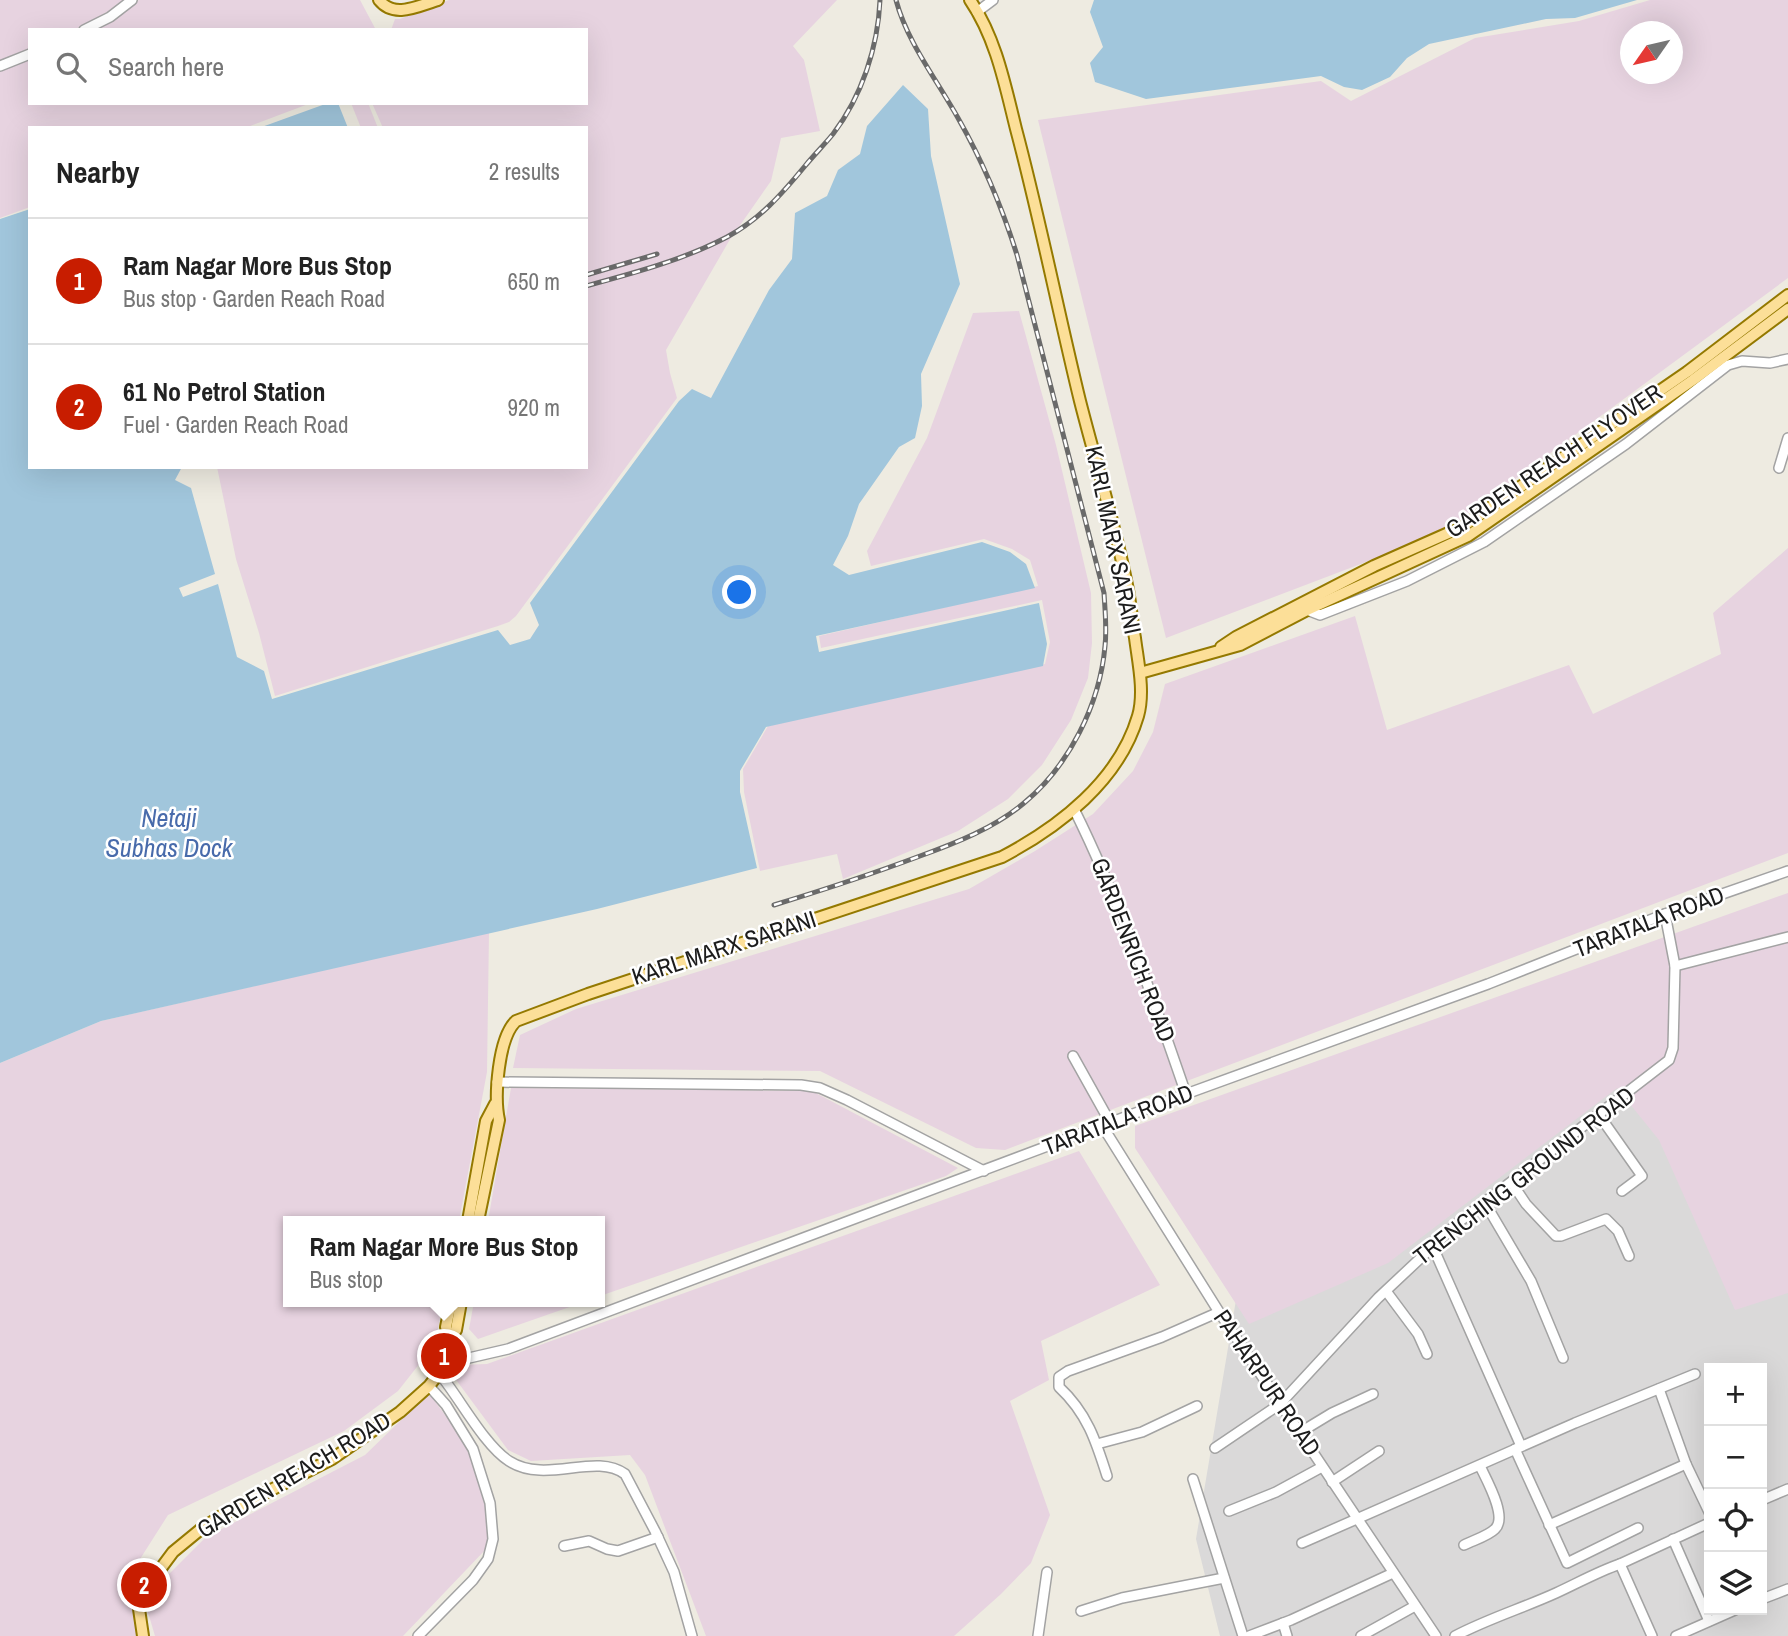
<!DOCTYPE html>
<html lang="en">
<head>
<meta charset="utf-8">
<style>
	body { margin:0; font-family:"Archivo Narrow",sans-serif; background:#f2f2f2; color:#222 }
	.controls { position:absolute; right:21px; bottom:21px; display:grid; overflow:hidden; border-radius:0px; box-shadow:0 7px 28px #0002 }
	.controls button { width:63px; height:63px; display:grid; place-items:center; padding:0; border:0; border-bottom:2px solid #e0e0e0; background:#fff; color:#222; font:35px sans-serif }
	.compass { position:absolute; left:1620px; top:21px; width:63px; height:63px; border-radius:50%; background:#fff; box-shadow:0 7px 28px #0002; rotate:236deg }
	.you { position:absolute; left:740px; top:593px; width:24px; height:24px; margin:-18px; border:5px solid #fff; border-radius:50%; background:#1a73e8; box-shadow:0 0 0 10px #1a73e833 }
	.badge { display:grid; place-items:center; width:46px; height:46px; border-radius:50%; background:#c81d00; color:#fff; font-size:23px; font-weight:700 }
	.pin { position:absolute; translate:-50% -50%; border:4px solid #fff; box-shadow:0 2px 7px #0006 }
	.popup { position:absolute; left:283px; top:1216px; width:322px; height:91px; box-sizing:border-box; display:grid; place-content:center; border-radius:0px; background:#fff; filter:drop-shadow(0 2px 5px #0005); font-size:23px; white-space:nowrap; color:#767676 }
	.popup b { font-size:26px; color:#222 }
	.popup::after { content:''; position:absolute; left:50%; top:100%; margin-left:-14px; border:14px solid transparent; border-top-color:#fff }
	.list { margin:0; padding:0; list-style:none }
	h2 { display:flex; justify-content:space-between; align-items:center; height:91px; margin:0; padding:0 28px; font-size:30px }
	h2 small { font-size:23px; font-weight:400; color:#767676 }
	.list li { display:grid; grid-template-columns:46px 1fr auto; gap:21px; align-items:center; box-sizing:border-box; height:126px; padding:0 28px; border-top:2px solid #e0e0e0 }
	.list b { display:block; font-size:26px; white-space:nowrap }
	.list p { margin:0; font-size:23px; white-space:nowrap; color:#767676 }
	.list em { font-size:23px; font-style:normal; color:#767676 }
	.icon { flex:none; width:38px; height:38px; fill:none; stroke:currentColor; stroke-width:2; stroke-linecap:round; stroke-linejoin:round }
	.map { position:relative; flex:none; width:1788px; height:1636px; overflow:hidden }
	.search { position:absolute; background:#fff; box-shadow:0 7px 28px #0002; left:28px; top:28px; width:560px; height:77px; display:flex; align-items:center; gap:18px; box-sizing:border-box; padding:0 24px; border-radius:0px; color:#767676; font-size:26px }
	.panel { position:absolute; background:#fff; box-shadow:0 7px 28px #0002; left:28px; top:126px; width:560px; height:343px; border-radius:0px }
	.map>svg:first-child { display:block }
	.residential { fill:#dad9d9; fill-rule:evenodd }
	.industrial { fill:#e7d3e0; fill-rule:evenodd }
	.water { fill:#a1c6dc }
	.lines { fill:none; stroke-linecap:round; stroke-linejoin:round }
	.minor-casing { stroke:#a3a3a3; stroke-width:12 }
	.major-casing { stroke:#947900; stroke-width:14 }
	.minor { stroke:#fff; stroke-width:9 }
	.major { stroke:#fcdf98; stroke-width:10 }
	.rail-casing { stroke:#6a6a6a; stroke-width:5 }
	.rail { stroke:#fff; stroke-width:2.5; stroke-dasharray:8; stroke-linecap:butt }
	.labels { text-anchor:middle; stroke-width:5; stroke-linejoin:round; paint-order:stroke }
	.street-label { font-size:24px; fill:#1c1c1c; stroke:#fff }
	.water-label { font-size:26px; font-style:italic; fill:#486bab; stroke:#fff }
</style>
</head>
<body>
<div class="map">
<svg width="1788" height="1636" viewBox="0 0 1788 1636">
	<rect width="100%" height="100%" fill="#eeebe1"/>
	<path class="residential" d="M1788,962v674h-568l-24,-97 40,-239zM1709,1368h53v242h-53z"/>
	<g class="industrial">
		<polygon points="0,0 123,0 107,12 74,30 30,30 30,50 0,61"/>
		<polygon points="139,0 360,0 376,30 92,30 109,22"/>
		<polygon points="449,0 837,0 793,46 804,60 820,131 781,138 771,181 729,241 666,350 670,373 677,398 516,616 509,622 498,626 275,696 259,633 236,559 217,467 586,467 586,128 383,128 372,103 586,103 586,30 391,30 395,19 400,19"/>
		<path d="M1650,0h138v278l-346,255 -276,105 -128,-518 283,-39 30,20 124,-63 104,-17zM1630,32h42v42h-42z"/>
		<polygon points="30,58 30,103 311,103 245,128 30,128 30,207 0,218 0,70"/>
		<polygon points="351,103 368,103 378,128 361,128"/>
		<polygon points="1019,311 1056,445 1091,593 1092,643 1088,678 1071,720 1042,765 1008,799 958,831 843,879 837,854 760,871 744,792 743,769 768,726 1045,664 1050,642 1042,600 821,648 819,636 1038,586 1030,560 1012,549 984,539 871,566 867,551 927,438 973,313"/>
		<polygon points="1788,548 1788,853 1005,1150 976,1148 820,1071 513,1068 520,1035 576,1009 969,889 1035,851 1093,814 1133,771 1153,732 1165,684 1355,616 1387,730 1569,665 1593,714 1721,654 1713,613"/>
		<polygon points="1788,893 1788,1293 1735,1310 1659,1140 1617,1088 1388,1263 1249,1324 1135,1148 1135,1126"/>
		<polygon points="489,932 487,1072 459,1221 288,1221 288,1302 443,1302 435,1344 398,1391 344,1431 168,1515 128,1578 139,1636 0,1636 0,1063 101,1021"/>
		<polygon points="511,1088 812,1091 958,1168 946,1176 600,1296 600,1221 488,1221"/>
		<polygon points="1079,1151 1160,1285 1041,1341 1049,1380 1010,1401 1050,1515 1031,1563 1001,1594 954,1636 706,1636 645,1475 630,1455 531,1461 508,1450 451,1373 459,1365 487,1364"/>
		<polygon points="474,1302 584,1302 478,1339 469,1329"/>
		<polygon points="429,1393 469,1448 491,1527 487,1548 403,1636 155,1636 147,1609 153,1590 206,1537 365,1455"/>
	</g>
	<g class="water">
		<polygon points="1094,0 1637,0 1575,18 1546,19 1429,44 1407,58 1390,77 1362,90 1344,87 1321,76 1146,99 1095,82 1090,63 1103,47 1090,12"/>
		<polygon points="903,85 928,109 931,156 960,284 921,374 922,406 915,438 899,447 859,504 848,536 833,565 849,575 982,542 1010,552 1026,564 1035,588 816,636 819,652 1039,603 1047,644 1043,666 766,727 740,771 740,792 757,868 597,909 101,1021 0,1063 0,219 30,209 30,467 182,467 175,480 191,488 215,574 179,588 183,597 218,584 237,657 264,671 272,699 498,630 510,645 530,639 539,625 530,603 679,401 692,389 711,398 769,290 792,259 795,213 827,196 838,170 860,154 867,126"/>
		<polygon points="328,103 338,103 348,128 259,128"/>
	</g>
	<g class="lines">
		<defs>
			<g id="minor">
				<polyline points="977,12 993,0"/>
				<polyline points="84,30 110,17 132,0"/>
				<polyline points="0,66 30,54"/>
				<polyline points="1779,468 1788,438"/>
				<polyline points="1307,610 1320,615 1407,581 1484,542 1626,444 1728,365 1742,361 1770,363 1788,359"/>
				<path d="M1074,809c45,91 79,189 112,285"/>
				<polyline points="1675,966 1788,937"/>
				<polyline points="1073,1056 1111,1124"/>
				<polyline points="497,1082 801,1085 820,1088 847,1100 984,1171"/>
				<polyline points="1599,1115 1642,1176 1622,1191"/>
				<polyline points="1103,1127 1219,1312 1436,1636"/>
				<polyline points="1512,1183 1526,1204 1556,1236 1561,1236 1606,1219 1618,1231 1629,1256"/>
				<polyline points="1485,1203 1531,1281 1563,1358"/>
				<polyline points="1432,1245 1521,1446"/>
				<polyline points="1386,1291 1418,1334 1427,1354"/>
				<polyline points="446,1356 469,1358 508,1349 1186,1094 1488,984 1665,914 1788,871"/>
				<path d="M439,1373c20,24 45,72 70,88 38,24 85,-9 116,13l30,57 19,41 18,64"/>
				<polyline points="1659,1389 1686,1464 1709,1512"/>
				<polyline points="1299,1433 1332,1413 1373,1394"/>
				<polyline points="1097,1444 1142,1432 1197,1406"/>
				<polyline points="1215,1448 1280,1404 1378,1298 1459,1222 1669,1060 1673,1048 1675,966 1665,914"/>
				<polyline points="1515,1449 1567,1563 1638,1528"/>
				<path d="M1107,1476c-11,-35 -20,-63 -48,-89v-10l9,-6 94,-34 57,-25"/>
				<polyline points="1193,1479 1243,1636"/>
				<polyline points="1332,1482 1379,1451"/>
				<polyline points="1762,1500 1788,1489"/>
				<polyline points="1229,1511 1276,1492 1322,1467"/>
				<polyline points="1549,1525 1686,1464"/>
				<polyline points="1673,1539 1709,1621"/>
				<polyline points="1302,1543 1575,1423 1695,1374"/>
				<path d="M1464,1545c10,-5 24,-9 31,-16 13,-12 -9,-50 -15,-63"/>
				<polyline points="564,1546 589,1541 607,1549 618,1551 658,1537"/>
				<polyline points="1620,1564 1709,1523"/>
				<polyline points="1762,1599 1788,1589"/>
				<polyline points="1081,1611 1122,1598 1224,1578"/>
				<polyline points="1283,1623 1287,1636"/>
				<polyline points="418,1636 473,1580 488,1559 493,1539 490,1503 473,1449 446,1405 429,1386"/>
				<polyline points="1038,1636 1047,1572"/>
				<polyline points="1249,1636 1291,1620 1393,1573"/>
				<polyline points="1361,1636 1415,1606"/>
				<path d="M1455,1636c32,-17 68,-28 101,-43 22,-10 41,-21 64,-29l32,72"/>
				<polyline points="1676,1636 1735,1610"/>
			</g>
			<g id="major">
				<path d="M379,0c15,19 39,6 59,0"/>
				<polyline points="1221,647 1236,637 1374,566 1462,527 1687,372 1788,295"/>
				<polyline points="1140,673 1240,645 1307,610 1468,536 1693,380 1788,309"/>
				<polyline points="468,1221 486,1121 495,1104"/>
				<path d="M478,1221l21,-101c-5,-23 -1,-82 17,-99l72,-27 414,-137c57,-30 117,-76 136,-141 7,-24 0,-54 -3,-78 -3,-16 -4,-32 -7,-48 -12,-63 -32,-126 -48,-189 -22,-90 -40,-182 -64,-272 -11,-44 -20,-91 -46,-129"/>
				<polyline points="449,1340 446,1327 451,1302"/>
				<polyline points="143,1636 139,1609 141,1595 173,1552 201,1529 224,1514 332,1459 400,1412 429,1386 439,1373 446,1356 449,1340 456,1330 461,1302"/>
			</g>
		</defs>
		<use href="#minor" class="minor-casing"/>
		<use href="#major" class="major-casing"/>
		<use href="#minor" class="minor"/>
		<use href="#major" class="major"/>
		<defs>
			<g id="rail">
				<polyline points="586,275 657,254"/>
				<path d="M586,286c48,-13 97,-26 141,-49 33,-18 54,-42 78,-71 9,-11 19,-21 28,-32 29,-38 45,-87 47,-134"/>
				<path d="M774,905c49,-15 98,-31 146,-49 36,-13 74,-28 104,-53 45,-37 76,-99 81,-157 2,-18 0,-35 -1,-53l-87,-338c-15,-48 -34,-93 -59,-137 -21,-38 -51,-76 -62,-118"/>
			</g>
		</defs>
		<use href="#rail" class="rail-casing"/>
		<use href="#rail" class="rail"/>
	</g>
	<g class="labels">
		<g class="street-label">
			<text transform="translate(1554 461) rotate(-34)" y="8">GARDEN REACH FLYOVER</text>
			<text transform="translate(1113 540) rotate(78)" y="8">KARL MARX SARANI</text>
			<text transform="translate(1649 922) rotate(-21)" y="8">TARATALA ROAD</text>
			<text transform="translate(724 948) rotate(-18)" y="8">KARL MARX SARANI</text>
			<text transform="translate(1133 950) rotate(69)" y="8">GARDENRICH ROAD</text>
			<text transform="translate(1118 1120) rotate(-21)" y="8">TARATALA ROAD</text>
			<text transform="translate(1524 1176) rotate(-38)" y="8">TRENCHING GROUND ROAD</text>
			<text transform="translate(1267 1383) rotate(56)" y="8">PAHARPUR ROAD</text>
			<text transform="translate(294 1475) rotate(-31)" y="8">GARDEN REACH ROAD</text>
		</g>
		<g class="water-label">
			<text x="169" y="827">Netaji<tspan x="169" dy="30">Subhas Dock</tspan></text>
		</g>
	</g>
</svg>
<div class="controls">
<button>+</button>
<button>−</button>
<button><svg class="icon" aria-label="locate" viewBox="0 0 24 24"><circle cx="12" cy="12" r="6"/><path d="M12 2v4M12 18v4M2 12h4M18 12h4"/></svg></button>
<button><svg class="icon" aria-label="layers" viewBox="0 0 24 24"><path d="M12 4l9 5-9 5-9-5zM3 14l9 5 9-5"/></svg></button>
</div>
<svg class="compass" viewBox="-18 -18 36 36"><path d="M0-13l5 13h-10z" fill="#e53935"/><path d="M0 13l5-13h-10z" fill="#767676"/></svg>
<div class="you"></div>
<div class="pin badge" style="left:444px;top:1356px">1</div>
<div class="popup"><b>Ram Nagar More Bus Stop</b>Bus stop</div>
<div class="pin badge" style="left:144px;top:1585px">2</div>
<div class="search"><svg class="icon" aria-label="search" viewBox="0 0 24 24"><circle cx="10" cy="10" r="6"/><path d="M15 15l6 6"/></svg>Search here</div>
<section class="panel">
<h2>Nearby<small>2 results</small></h2>
<ul class="list">
<li><span class="badge">1</span><div><b>Ram Nagar More Bus Stop</b><p>Bus stop · Garden Reach Road</p></div><em>650 m</em></li>
<li><span class="badge">2</span><div><b>61 No Petrol Station</b><p>Fuel · Garden Reach Road</p></div><em>920 m</em></li>
</ul>
</section>
</div>
</body>
</html>
